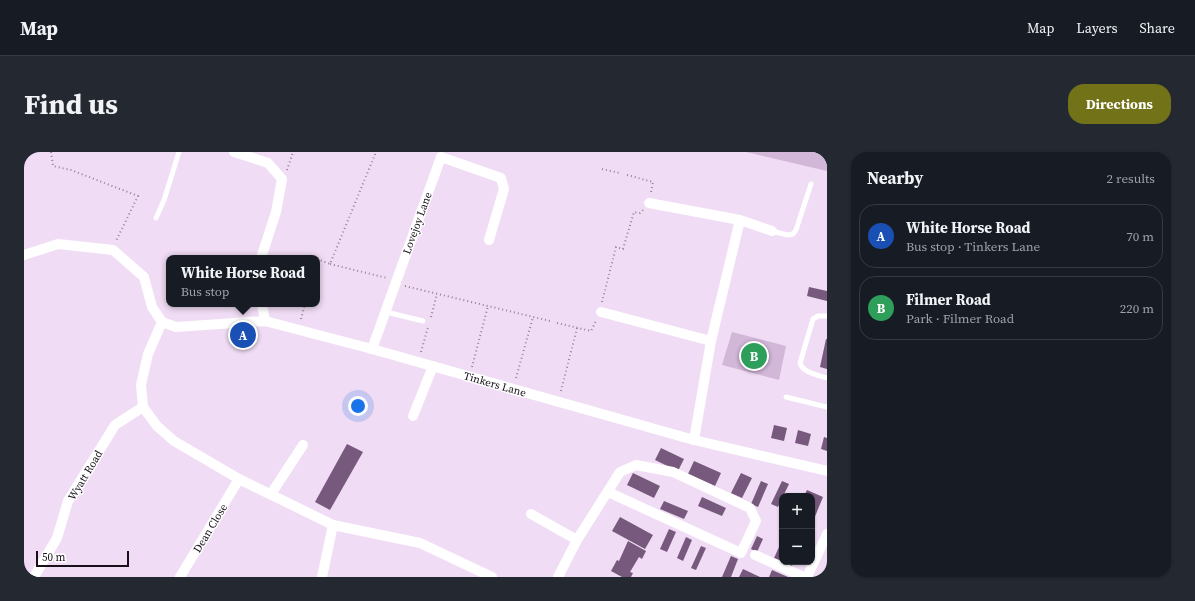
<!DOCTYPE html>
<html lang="en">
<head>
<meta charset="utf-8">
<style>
	body { margin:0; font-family:"Source Serif 4",serif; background:#242831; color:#f1f3f6 }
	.controls { position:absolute; right:12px; bottom:12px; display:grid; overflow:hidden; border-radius:8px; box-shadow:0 1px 3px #0004 }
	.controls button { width:36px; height:36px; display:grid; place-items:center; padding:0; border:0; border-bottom:1px solid #363941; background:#171b24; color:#f1f3f6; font:20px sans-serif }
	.scale { position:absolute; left:12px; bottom:10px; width:93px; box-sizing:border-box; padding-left:4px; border:2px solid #171018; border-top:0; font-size:11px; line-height:14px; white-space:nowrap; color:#171018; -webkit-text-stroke:3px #fff; paint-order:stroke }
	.you { position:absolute; left:334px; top:254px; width:14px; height:14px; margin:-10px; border:3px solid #fff; border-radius:50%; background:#1a73e8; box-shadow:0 0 0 6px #1a73e833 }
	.badge { display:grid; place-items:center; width:26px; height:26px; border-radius:50%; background:#727318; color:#fff; font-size:13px; font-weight:700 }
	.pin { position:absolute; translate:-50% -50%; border:2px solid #fff; box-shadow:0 1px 4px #0006 }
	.popup { position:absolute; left:142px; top:103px; width:154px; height:52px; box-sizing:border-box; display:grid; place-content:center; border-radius:8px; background:#171b24; filter:drop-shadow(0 1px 3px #0005); font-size:13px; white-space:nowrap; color:#9ea1a6 }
	.popup b { font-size:15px; color:#f1f3f6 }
	.popup::after { content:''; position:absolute; left:50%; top:100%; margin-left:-8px; border:8px solid transparent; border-top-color:#171b24 }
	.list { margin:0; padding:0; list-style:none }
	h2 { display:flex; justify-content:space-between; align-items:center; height:52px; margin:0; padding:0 16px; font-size:17px }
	h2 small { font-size:13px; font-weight:400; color:#9ea1a6 }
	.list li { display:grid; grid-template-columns:26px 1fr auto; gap:12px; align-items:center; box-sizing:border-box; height:64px; margin:0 8px 8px; padding:0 8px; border:1px solid #363941; border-radius:16px }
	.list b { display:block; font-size:15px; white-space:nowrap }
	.list p { margin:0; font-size:13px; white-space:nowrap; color:#9ea1a6 }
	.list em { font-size:13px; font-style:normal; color:#9ea1a6 }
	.map { position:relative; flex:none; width:803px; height:425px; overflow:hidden; border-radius:16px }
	header { display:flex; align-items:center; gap:24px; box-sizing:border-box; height:56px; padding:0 20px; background:#171b24; border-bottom:1px solid #363941 }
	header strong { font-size:19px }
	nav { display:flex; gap:22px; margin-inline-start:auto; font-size:14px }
	.intro { display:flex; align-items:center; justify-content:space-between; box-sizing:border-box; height:96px; padding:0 24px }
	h1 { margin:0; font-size:28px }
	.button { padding:10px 18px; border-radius:16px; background:#727318; color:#fff; font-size:14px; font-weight:700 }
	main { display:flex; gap:24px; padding:0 24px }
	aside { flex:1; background:#171b24; border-radius:16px; box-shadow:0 1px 3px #0004 }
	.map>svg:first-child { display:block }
	.green { fill:#d2b7d8 }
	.building { fill:#77597e }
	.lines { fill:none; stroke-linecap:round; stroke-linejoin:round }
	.path { stroke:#928495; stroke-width:2; stroke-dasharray:1 3; stroke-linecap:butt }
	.service { stroke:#fff; stroke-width:5 }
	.minor { stroke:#fff; stroke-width:10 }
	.labels { text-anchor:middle; stroke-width:3; stroke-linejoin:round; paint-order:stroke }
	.street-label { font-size:11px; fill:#171018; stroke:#fff }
</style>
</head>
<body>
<header>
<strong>Map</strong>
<nav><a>Map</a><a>Layers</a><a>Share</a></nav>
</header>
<div class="intro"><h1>Find us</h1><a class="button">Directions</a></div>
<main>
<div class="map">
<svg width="803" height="425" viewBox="0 0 803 425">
	<rect width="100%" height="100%" fill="#f0dcf4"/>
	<g class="green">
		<polygon points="722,0 803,0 803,19"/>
		<polygon points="708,180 762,194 755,228 698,213"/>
	</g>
	<g class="building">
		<polygon points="785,135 803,139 803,149 783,144"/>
		<polygon points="802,187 803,187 803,217 796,215"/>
		<polygon points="750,273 763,276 760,289 747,286"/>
		<polygon points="774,278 787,282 784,294 771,291"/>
		<polygon points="800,285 803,286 803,299 797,297"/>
		<polygon points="323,292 339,300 306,358 291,350"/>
		<polygon points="637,296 660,307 654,319 631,308"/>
		<polygon points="670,309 697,321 691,334 664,322"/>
		<polygon points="609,321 636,334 630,346 603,333"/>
		<polygon points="717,321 728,326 718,346 707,341"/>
		<polygon points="737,329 744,332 734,355 727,352"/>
		<polygon points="758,329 765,332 754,355 747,352"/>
		<polygon points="783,338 799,345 790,367 788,367 788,344 780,344"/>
		<polygon points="678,345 702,356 698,364 674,354"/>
		<polygon points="640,349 664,359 660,367 636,357"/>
		<polygon points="596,365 629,383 621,397 588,379"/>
		<polygon points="645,377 652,380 643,400 636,397"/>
		<polygon points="733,384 739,387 733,400 727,397"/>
		<polygon points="662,385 668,388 659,409 653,406"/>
		<polygon points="604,389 622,399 618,407 615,405 606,420 609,421 607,425 598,425 587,419 593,408 595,409"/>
		<polygon points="756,393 758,394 758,409 750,406"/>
		<polygon points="677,394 682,396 672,418 667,416"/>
		<polygon points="707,404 714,407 707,425 698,425"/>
		<polygon points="760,410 769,410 768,414"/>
		<polygon points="719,417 736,425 715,425"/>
		<polygon points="748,418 764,425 745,425"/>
	</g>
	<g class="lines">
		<g class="path">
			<polyline points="27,0 29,14 47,18 114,44 92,89"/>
			<polyline points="578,17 596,21"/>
			<polyline points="263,18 269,0"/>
			<polyline points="603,23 629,30 627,40"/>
			<polyline points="293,107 306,112 352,0"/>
			<polyline points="306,112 363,126"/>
			<polyline points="381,134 526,169"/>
			<polyline points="578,150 592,95 599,97 610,60 616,61 619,58"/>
			<polyline points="407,165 413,142"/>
			<polyline points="277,167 281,152"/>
			<polyline points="533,171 567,179 572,169"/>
			<polyline points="397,200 404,175"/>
			<polyline points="448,215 464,154"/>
			<polyline points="492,226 509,165"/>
			<polyline points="537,239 553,176"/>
		</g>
		<g class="service">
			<polyline points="132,66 140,48 155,0"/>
			<polyline points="748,79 763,83 769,82 772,78 787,32"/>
			<polyline points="362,160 399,169"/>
			<path d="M803,164h-9l-5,3 -13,44c3,10 18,12 27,15"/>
			<polyline points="762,245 803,255"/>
		</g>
		<g class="minor">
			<polyline points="210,0 244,11 258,27 252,60 237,106"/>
			<polyline points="625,51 716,68 748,79"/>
			<polyline points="0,103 34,92 89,98 120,125 128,155 138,170"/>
			<polyline points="238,152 241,169"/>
			<polyline points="577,160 687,189"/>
			<polyline points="138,170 152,175 241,169 348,197 670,288 803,319"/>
			<polyline points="138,170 124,202 117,233 119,255 133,274 150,289 215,327 309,373 396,391 468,425"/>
			<polyline points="348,197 417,5 477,26 480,37 465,88"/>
			<polyline points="389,264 409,214"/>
			<polyline points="670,288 687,189 716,68"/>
			<polyline points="247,342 279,293"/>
			<polyline points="507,362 553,388"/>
			<polyline points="731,403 780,425"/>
			<polyline points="10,425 33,386 44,349 91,273 119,255"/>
			<polyline points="156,425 215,327"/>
			<polyline points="298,425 309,373"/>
			<polyline points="534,425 553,388 596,320 612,313 649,320 726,356 732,369 717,401 584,340"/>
			<polyline points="783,425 803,382"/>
		</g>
	</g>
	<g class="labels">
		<g class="street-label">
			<text transform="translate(393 71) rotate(-70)" y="4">Lovejoy Lane</text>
			<text transform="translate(471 232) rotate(16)" y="4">Tinkers Lane</text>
			<text transform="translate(61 323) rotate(-59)" y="4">Wyatt Road</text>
			<text transform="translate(186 376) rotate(-59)" y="4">Dean Close</text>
		</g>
	</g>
</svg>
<div class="controls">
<button>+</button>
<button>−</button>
</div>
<div class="scale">50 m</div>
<div class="you"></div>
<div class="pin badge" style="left:219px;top:183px;background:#1a4fb4">A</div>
<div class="popup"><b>White Horse Road</b>Bus stop</div>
<div class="pin badge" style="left:730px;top:204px;background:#2e9e5b">B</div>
</div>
<aside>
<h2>Nearby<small>2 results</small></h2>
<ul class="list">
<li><span class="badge" style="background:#1a4fb4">A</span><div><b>White Horse Road</b><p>Bus stop · Tinkers Lane</p></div><em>70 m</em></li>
<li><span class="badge" style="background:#2e9e5b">B</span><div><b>Filmer Road</b><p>Park · Filmer Road</p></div><em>220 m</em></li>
</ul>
</aside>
</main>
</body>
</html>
